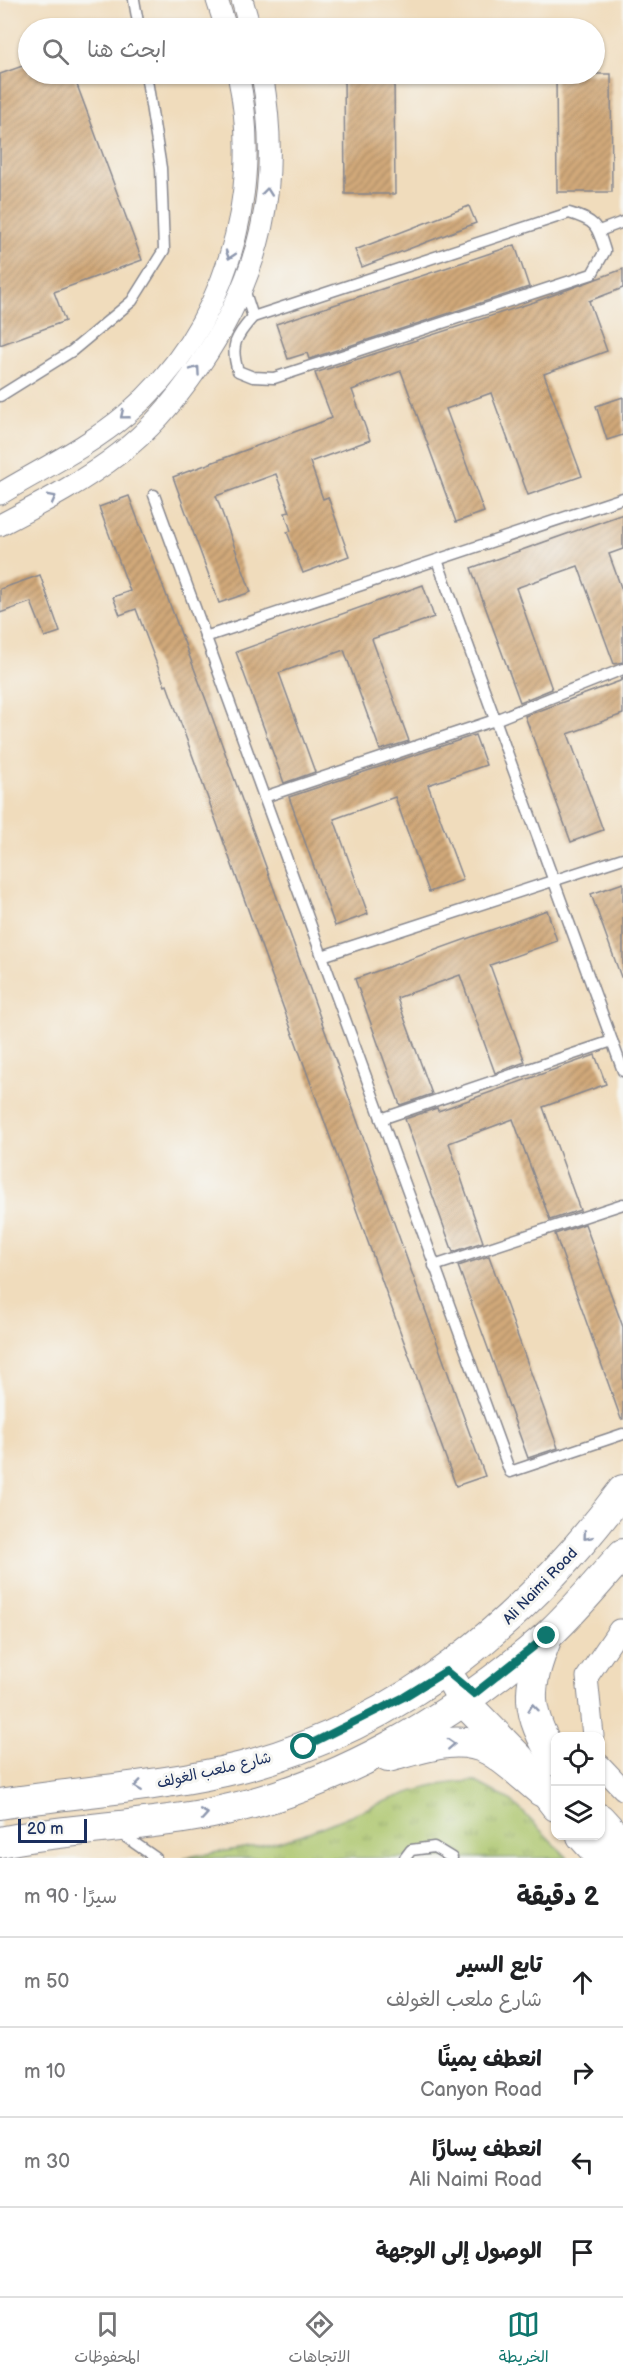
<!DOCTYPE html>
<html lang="ar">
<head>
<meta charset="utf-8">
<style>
	body { margin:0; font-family:"Balsamiq Sans","Playpen Sans Arabic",sans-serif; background:#f2f2f2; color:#202124; direction:rtl }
	.controls { position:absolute; right:18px; bottom:18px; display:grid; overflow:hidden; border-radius:12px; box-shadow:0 2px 4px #0004 }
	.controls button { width:54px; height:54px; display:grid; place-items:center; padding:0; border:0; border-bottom:2px solid #e0e0e0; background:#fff; color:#202124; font:30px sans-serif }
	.scale { position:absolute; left:18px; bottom:15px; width:69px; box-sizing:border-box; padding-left:6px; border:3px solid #1b2f5e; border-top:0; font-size:16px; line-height:21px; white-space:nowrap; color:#1b2f5e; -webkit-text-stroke:4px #f6f6f2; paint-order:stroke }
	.stop { position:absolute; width:18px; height:18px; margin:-14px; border:4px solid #0f766e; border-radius:50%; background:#fff }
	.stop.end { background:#0f766e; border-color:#fff; box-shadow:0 2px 6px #0008 }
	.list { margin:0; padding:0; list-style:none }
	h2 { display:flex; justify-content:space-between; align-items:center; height:78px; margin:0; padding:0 24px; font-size:26px }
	h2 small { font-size:20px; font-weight:400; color:#757577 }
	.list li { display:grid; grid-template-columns:39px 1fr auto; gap:18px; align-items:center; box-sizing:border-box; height:90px; padding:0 24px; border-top:2px solid #e0e0e0 }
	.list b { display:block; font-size:22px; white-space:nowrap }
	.list p { margin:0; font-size:20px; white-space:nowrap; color:#757577 }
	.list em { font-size:20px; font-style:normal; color:#757577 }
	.icon { flex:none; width:33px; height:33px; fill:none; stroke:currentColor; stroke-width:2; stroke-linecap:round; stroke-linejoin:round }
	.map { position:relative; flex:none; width:623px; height:1858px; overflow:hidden; direction:ltr }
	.search { position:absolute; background:#fff; box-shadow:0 2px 4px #0004; left:18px; right:18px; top:18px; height:66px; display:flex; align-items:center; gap:15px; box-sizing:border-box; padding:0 21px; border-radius:33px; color:#757577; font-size:22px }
	.sheet { height:438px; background:#fff }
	nav { display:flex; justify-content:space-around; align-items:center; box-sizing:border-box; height:84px; border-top:2px solid #e0e0e0; background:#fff; font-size:16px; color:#757577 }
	nav a { display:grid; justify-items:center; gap:3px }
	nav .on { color:#0f766e }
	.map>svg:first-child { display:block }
	.grass { fill:url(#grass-tufts); stroke:#637a64; stroke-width:1.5 }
	.building { fill:url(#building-hatch) }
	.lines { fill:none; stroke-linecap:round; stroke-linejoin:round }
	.service-casing { stroke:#86868d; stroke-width:13 }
	.minor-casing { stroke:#86868d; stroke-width:23 }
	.secondary-casing { stroke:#86868d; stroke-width:32 }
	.service { stroke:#fff; stroke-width:10 }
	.minor { stroke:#fff; stroke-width:21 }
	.secondary { stroke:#fff; stroke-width:30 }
	.oneway { stroke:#8d97ae }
	.route { stroke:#0f766e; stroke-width:8 }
	.labels { text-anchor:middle; stroke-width:6; stroke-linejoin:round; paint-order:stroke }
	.street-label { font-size:15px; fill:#1b2f5e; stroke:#f6f6f2 }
</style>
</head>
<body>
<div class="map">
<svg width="623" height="1858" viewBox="0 0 623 1858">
	<defs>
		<pattern id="grass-tufts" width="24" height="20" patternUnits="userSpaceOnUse" patternTransform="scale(1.5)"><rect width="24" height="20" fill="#abc56b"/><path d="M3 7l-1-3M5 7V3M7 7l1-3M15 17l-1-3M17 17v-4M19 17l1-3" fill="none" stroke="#8aa05b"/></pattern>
		<pattern id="building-hatch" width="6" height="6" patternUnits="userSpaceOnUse" patternTransform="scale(1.5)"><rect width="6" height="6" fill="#d1a979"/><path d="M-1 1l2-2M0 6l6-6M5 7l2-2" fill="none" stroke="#a98a66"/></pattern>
	</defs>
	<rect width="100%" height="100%" fill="#f6f6f2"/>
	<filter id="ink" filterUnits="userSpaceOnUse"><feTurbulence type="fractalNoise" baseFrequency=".0167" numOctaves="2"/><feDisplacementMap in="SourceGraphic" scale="12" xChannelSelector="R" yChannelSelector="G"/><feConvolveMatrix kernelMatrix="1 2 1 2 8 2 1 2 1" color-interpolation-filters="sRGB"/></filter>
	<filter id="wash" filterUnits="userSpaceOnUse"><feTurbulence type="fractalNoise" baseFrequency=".008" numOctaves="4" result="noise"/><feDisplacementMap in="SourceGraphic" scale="24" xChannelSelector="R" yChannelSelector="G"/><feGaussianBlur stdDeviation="1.35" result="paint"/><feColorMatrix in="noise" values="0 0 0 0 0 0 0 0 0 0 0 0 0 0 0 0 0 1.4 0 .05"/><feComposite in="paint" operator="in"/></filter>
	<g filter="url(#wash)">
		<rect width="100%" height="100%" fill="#f0dcbc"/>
		<path class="grass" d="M474,1781l38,20 56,57h-385c37,-7 82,-11 117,-23 58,-20 111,-52 174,-54z"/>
		<g id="blocks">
			<g class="building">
				<polygon points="28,64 28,74 73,74 142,260 54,292 65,321 0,345 0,74"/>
				<polygon points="344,74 394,74 395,194 345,194"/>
				<polygon points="556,74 611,74 612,192 557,192"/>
				<polygon points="469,206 476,223 362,267 355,250"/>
				<polygon points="515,245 529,287 309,359 307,353 288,359 276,324"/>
				<polygon points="623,269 623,288 589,301 607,351 544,374 582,476 528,495 491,393 446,409 484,512 456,522 401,371 352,390 370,440 310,462 323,499 328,497 349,556 303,573 287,532 291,531 285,513 290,512 276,474 216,496 251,592 219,603 173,477 332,418 315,373 534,302"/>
				<polygon points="623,397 623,435 607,440 596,406"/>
				<polygon points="129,496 206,700 485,1476 456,1486 167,685 165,686 136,609 120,615 113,597 130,591 99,507"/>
				<polygon points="623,514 623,549 609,554 623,593 623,662 614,664 578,566 516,588 552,689 520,702 471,568"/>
				<polygon points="40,575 60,632 45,637 31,602 0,613 0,589"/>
				<polygon points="423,585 434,617 372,639 409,741 380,750 344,650 279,673 315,772 284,783 236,652"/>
				<polygon points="623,677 623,714 568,734 603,830 571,842 525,716 620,681"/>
				<polygon points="475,735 486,765 428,785 463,880 429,892 395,797 334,819 368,914 335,926 289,797"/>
				<polygon points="623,883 623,976 621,977 591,894"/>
				<polygon points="547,910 557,941 490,965 525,1062 495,1073 460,975 397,998 432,1094 400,1105 355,979"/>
				<polygon points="595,1055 606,1084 543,1107 580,1210 550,1220 513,1119 449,1143 483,1242 453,1252 405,1119 437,1108 438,1111"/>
				<polygon points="585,1224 623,1327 623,1419 621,1419 555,1234"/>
				<polygon points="489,1256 558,1448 528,1458 458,1266"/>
			</g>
		</g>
	</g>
	<g filter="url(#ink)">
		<use href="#blocks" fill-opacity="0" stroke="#86868d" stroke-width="1.5"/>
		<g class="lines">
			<defs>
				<g id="service">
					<polyline points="134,0 139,28"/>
					<path d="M569,213c27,8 28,12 36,38l-13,23 -318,104 -21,-1 -15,-6c-8,-25 -3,-34 15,-54z"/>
					<polyline points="599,231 623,222"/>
					<polyline points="244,289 253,317"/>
					<polyline points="0,396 72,351 132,301 164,250 161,168 146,74"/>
					<polyline points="154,495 510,1472 623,1434"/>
					<polyline points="437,560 623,1071"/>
					<polyline points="205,637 623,498"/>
					<polyline points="264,797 495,720 623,669"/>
					<polyline points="322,956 623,858"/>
					<polyline points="381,1119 612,1041"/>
					<polyline points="434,1266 623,1204"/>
					<polyline points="120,1833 156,1858"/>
					<polyline points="405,1858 411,1850 434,1847 452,1858"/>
				</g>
				<g id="minor">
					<polyline points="217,0 226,28"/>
					<polyline points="242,0 250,28"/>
					<path d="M0,494c43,-26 88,-47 127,-80 97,-82 138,-218 111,-340"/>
					<path d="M0,525c42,-22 83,-43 120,-72 32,-24 57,-55 79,-87 63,-93 83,-181 63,-292"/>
					<polyline points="593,1736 587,1677 619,1630 623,1630"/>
					<polyline points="600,1765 623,1789"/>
				</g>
				<g id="secondary">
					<path d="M547,1637c-21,53 -22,74 9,124"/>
					<polyline points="454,1684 464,1702 519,1758 556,1806"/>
					<path d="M388,1757c31,-8 70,-24 101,-7 19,11 36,28 52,41"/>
					<path d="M0,1804c81,-13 163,-17 242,-37 161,-43 283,-146 381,-277"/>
					<polyline points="600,1819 623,1844"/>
					<polyline points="582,1836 602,1858"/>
					<path d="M0,1842c70,-14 142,-15 212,-29 124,-25 239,-94 334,-176 28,-25 52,-56 77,-83"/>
				</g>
			</defs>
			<use href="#service" class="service-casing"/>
			<use href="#minor" class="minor-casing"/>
			<use href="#secondary" class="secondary-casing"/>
			<use href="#service" class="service"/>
			<use href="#minor" class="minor"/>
			<use href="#secondary" class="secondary"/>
		</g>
		<defs><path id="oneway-chevron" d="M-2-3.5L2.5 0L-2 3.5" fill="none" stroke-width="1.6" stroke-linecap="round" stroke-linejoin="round" transform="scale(1.5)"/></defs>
		<g class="oneway">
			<use href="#oneway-chevron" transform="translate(267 192) rotate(-84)"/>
			<use href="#oneway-chevron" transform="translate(230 255) rotate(108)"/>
			<use href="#oneway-chevron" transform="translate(196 370) rotate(-55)"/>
			<use href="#oneway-chevron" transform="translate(124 415) rotate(141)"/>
			<use href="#oneway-chevron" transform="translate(52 498) rotate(-28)"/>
			<use href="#oneway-chevron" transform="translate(587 1536) rotate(130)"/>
			<use href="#oneway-chevron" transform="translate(533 1708) rotate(-97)"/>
			<use href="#oneway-chevron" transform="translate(451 1744) rotate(-3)"/>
			<use href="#oneway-chevron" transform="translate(138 1786) rotate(172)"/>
			<use href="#oneway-chevron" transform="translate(204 1814) rotate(-10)"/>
		</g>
	</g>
	<g class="lines" filter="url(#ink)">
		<polyline class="route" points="304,1747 404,1697 446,1671 474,1694 547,1636"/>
	</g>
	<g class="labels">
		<g class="street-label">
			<text transform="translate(540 1586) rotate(-46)" y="5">Ali Naimi Road</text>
			<text transform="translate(214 1770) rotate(-13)" y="5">شارع ملعب الغولف</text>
		</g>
	</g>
</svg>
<div class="controls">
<button><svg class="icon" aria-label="locate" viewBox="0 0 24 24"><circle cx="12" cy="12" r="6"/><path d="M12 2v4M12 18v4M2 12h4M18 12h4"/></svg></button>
<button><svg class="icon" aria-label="layers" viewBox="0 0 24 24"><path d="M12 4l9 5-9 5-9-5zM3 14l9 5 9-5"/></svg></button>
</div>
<div class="scale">20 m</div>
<div class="stop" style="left:304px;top:1747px"></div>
<div class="stop end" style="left:547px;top:1636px"></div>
<div class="search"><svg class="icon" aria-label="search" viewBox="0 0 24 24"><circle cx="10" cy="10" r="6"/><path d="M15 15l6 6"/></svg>ابحث هنا</div>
</div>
<section class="sheet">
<h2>2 دقيقة<small>سيرًا · 90 m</small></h2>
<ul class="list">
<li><svg class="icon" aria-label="ahead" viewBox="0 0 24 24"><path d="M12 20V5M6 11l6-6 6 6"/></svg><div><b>تابع السير</b><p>شارع ملعب الغولف</p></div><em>50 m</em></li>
<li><svg class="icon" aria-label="right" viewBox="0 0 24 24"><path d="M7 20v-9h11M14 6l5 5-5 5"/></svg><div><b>انعطف يمينًا</b><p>Canyon Road</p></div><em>10 m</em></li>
<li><svg class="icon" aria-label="left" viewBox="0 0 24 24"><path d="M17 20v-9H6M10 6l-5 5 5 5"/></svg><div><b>انعطف يسارًا</b><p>Ali Naimi Road</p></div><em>30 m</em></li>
<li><svg class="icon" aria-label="arrive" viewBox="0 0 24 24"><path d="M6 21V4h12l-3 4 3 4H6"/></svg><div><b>الوصول إلى الوجهة</b></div></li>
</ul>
</section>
<nav>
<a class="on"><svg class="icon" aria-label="map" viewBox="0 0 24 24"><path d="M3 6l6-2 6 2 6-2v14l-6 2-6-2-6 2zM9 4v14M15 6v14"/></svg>الخريطة</a>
<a><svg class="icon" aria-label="directions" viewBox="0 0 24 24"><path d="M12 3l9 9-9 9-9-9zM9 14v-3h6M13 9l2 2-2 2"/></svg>الاتجاهات</a>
<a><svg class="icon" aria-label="saved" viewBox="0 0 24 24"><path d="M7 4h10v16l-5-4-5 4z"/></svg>المحفوظات</a>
</nav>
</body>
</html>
